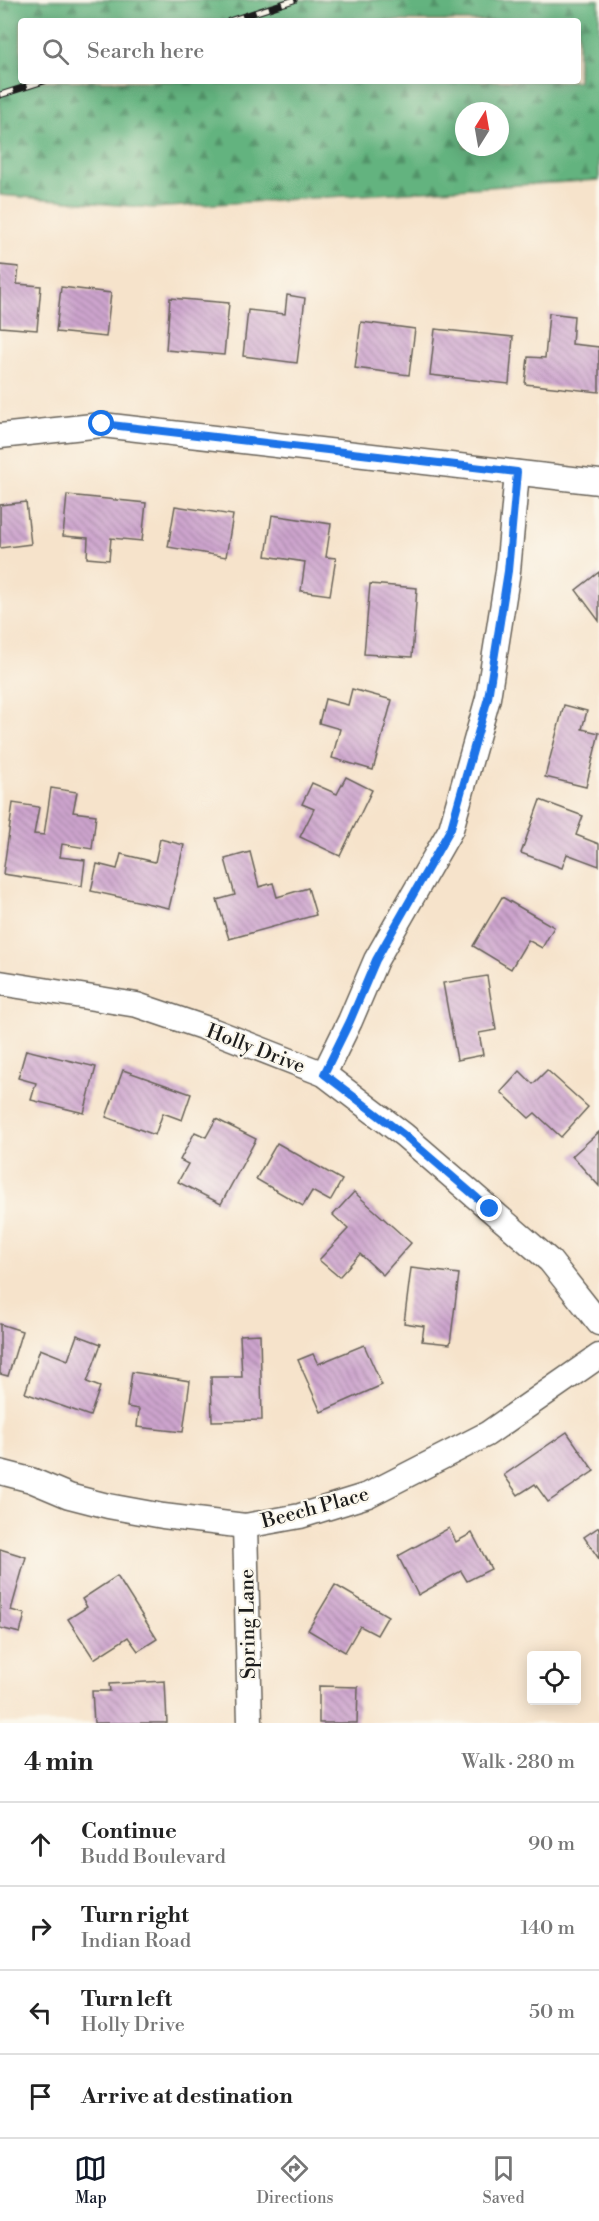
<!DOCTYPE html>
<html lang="en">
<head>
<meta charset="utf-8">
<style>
	body { margin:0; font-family:"Libre Bodoni",serif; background:#f6f6f6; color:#222 }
	.controls { position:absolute; right:18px; bottom:18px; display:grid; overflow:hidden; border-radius:6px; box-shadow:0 3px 15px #0003 }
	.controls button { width:54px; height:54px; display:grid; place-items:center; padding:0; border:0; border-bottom:2px solid #e0e0e0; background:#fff; color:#222; font:30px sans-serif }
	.compass { position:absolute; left:455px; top:102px; width:54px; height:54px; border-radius:50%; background:#fff; box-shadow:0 3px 15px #0003; rotate:11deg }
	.stop { position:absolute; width:18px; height:18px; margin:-14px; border:4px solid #1a73e8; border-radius:50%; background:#fff }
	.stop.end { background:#1a73e8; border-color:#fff; box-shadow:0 2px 6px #0008 }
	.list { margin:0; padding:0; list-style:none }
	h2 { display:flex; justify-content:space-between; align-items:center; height:78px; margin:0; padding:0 24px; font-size:26px }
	h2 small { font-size:20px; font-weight:400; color:#767676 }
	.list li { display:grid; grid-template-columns:39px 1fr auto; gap:18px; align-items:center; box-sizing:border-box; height:84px; padding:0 24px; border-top:2px solid #e0e0e0 }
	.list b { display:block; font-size:22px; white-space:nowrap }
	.list p { margin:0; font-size:20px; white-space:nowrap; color:#767676 }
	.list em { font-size:20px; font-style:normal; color:#767676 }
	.icon { flex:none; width:33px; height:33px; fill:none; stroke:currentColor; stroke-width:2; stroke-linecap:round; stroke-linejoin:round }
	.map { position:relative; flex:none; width:599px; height:1723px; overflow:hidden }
	.search { position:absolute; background:#fff; box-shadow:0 3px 15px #0003; left:18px; right:18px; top:18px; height:66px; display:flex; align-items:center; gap:15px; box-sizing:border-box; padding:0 21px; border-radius:6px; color:#767676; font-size:22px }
	.sheet { height:414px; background:#fff }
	nav { display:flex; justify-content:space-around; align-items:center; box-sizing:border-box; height:84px; border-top:2px solid #e0e0e0; background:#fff; font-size:16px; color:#767676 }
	nav a { display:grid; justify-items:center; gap:3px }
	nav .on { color:#111827 }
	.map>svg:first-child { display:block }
	.forest { fill:url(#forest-firs); stroke:#40684e; stroke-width:1.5; fill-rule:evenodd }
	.building { fill:url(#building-back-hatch) }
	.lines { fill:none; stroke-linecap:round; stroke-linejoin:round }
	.street-casing { stroke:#686259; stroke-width:27 }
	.street { stroke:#fff; stroke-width:24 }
	.rail-casing { stroke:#1c1c1c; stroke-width:7 }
	.rail { stroke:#fbf7ec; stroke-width:4.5; stroke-dasharray:14; stroke-linecap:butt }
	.route { stroke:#1a73e8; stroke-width:8 }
	.labels { text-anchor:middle; stroke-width:4.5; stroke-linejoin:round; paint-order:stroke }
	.street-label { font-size:20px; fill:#1c1c1c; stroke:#fbf7ec }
</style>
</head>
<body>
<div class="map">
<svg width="599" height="1723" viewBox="0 0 599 1723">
	<defs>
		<pattern id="forest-firs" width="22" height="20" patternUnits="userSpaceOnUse" patternTransform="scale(1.5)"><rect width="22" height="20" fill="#63b37f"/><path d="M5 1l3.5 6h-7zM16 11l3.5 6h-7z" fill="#519167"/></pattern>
		<pattern id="building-back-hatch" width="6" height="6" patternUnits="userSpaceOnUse" patternTransform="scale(1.5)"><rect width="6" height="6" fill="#cda4ce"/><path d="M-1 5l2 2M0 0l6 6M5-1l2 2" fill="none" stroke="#a685a6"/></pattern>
	</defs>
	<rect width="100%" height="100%" fill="#fbf7ec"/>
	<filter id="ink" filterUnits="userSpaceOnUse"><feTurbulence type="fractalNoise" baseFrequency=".0167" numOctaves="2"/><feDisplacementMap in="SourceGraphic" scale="12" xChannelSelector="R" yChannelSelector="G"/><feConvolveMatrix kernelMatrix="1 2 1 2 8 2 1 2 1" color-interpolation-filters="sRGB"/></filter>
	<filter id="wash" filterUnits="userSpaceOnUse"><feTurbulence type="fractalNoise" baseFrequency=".008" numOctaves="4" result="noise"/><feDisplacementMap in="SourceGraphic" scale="24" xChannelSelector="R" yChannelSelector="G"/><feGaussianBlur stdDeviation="1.35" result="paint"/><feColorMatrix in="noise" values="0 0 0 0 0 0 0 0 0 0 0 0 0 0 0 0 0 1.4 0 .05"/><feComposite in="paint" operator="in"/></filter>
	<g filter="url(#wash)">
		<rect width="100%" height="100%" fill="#f6e3cb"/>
		<path class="forest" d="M0,0h599v180l-446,28 -153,-13zM21,21h557v60h-557zM464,111h36v36h-36z"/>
		<g id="blocks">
			<g class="building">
				<polygon points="0,265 19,267 17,284 41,286 37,330 0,327"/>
				<polygon points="61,287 111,293 106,337 56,332"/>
				<polygon points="287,295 305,298 297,363 243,356 248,310 285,314"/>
				<polygon points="170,298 229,303 224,355 166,350"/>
				<polygon points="549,313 574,316 572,344 599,347 599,392 525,384 528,357 545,358"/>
				<polygon points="361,322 415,329 409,375 355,368"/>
				<polygon points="435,329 513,337 509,384 430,375"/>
				<polygon points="67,495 146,503 142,541 111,538 109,560 87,558 88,538 63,536"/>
				<polygon points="26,502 31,544 0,548 0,505"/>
				<polygon points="175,506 233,515 226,557 168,547"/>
				<polygon points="272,515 331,524 326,557 336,558 330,595 301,591 305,562 266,556"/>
				<polygon points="599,572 599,621 576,590"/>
				<polygon points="370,584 417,588 412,657 364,654"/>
				<polygon points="352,689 392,700 373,770 332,758 340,729 319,723 325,699 348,705"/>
				<polygon points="564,705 587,711 582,729 599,733 586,787 545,777"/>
				<polygon points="346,777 372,790 340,856 300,837 314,809 302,804 312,783 337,794"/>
				<polygon points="51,788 77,792 73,812 96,815 92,849 62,844 60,857 85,860 82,886 3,874 13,803 39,807 34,834 44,835"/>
				<polygon points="540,800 583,816 576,835 599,844 599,866 567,854 562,868 521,853"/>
				<polygon points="160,839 184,845 169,908 91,891 97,864 117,869 121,854 155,862"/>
				<polygon points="250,852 259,887 273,883 277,897 308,888 316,915 229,939 217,900 235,895 225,859"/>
				<polygon points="502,897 554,927 542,948 528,940 511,969 473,946"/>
				<polygon points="487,976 496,1030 479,1033 483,1055 457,1060 443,983"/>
				<polygon points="26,1050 96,1067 84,1113 31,1100 36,1083 18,1078"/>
				<polygon points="123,1070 191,1094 182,1120 163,1113 155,1135 106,1117"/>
				<polygon points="547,1070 588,1107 561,1137 535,1113 529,1118 501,1092 520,1071 533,1084"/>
				<polygon points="216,1119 256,1139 221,1204 178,1182 188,1164 180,1160 195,1132 206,1137"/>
				<polygon points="599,1132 599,1186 572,1156"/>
				<polygon points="277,1143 342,1180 330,1201 312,1191 303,1206 256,1179"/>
				<polygon points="354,1192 411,1243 383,1275 360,1254 339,1277 319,1260 348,1229 333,1215"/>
				<polygon points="411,1268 459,1274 450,1344 422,1341 424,1326 404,1323"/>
				<polygon points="0,1324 22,1331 8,1376 0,1374"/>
				<polygon points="260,1334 262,1420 212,1421 211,1377 242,1377 240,1335"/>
				<polygon points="77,1335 101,1344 87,1382 100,1387 90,1416 25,1393 40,1349 68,1360"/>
				<polygon points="364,1345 382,1385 321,1412 298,1360 313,1354 318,1364"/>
				<polygon points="132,1372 190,1381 183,1432 137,1427 139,1409 127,1407"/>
				<polygon points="567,1432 594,1471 548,1502 535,1484 518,1495 504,1475"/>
				<polygon points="599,1527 599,1559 584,1537"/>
				<polygon points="449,1528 456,1542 472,1533 491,1569 467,1581 461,1571 418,1595 398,1556"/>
				<polygon points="0,1549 26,1557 11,1610 25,1614 20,1633 0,1628"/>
				<polygon points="117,1576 157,1639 138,1651 128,1637 94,1659 68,1619 87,1607 82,1599"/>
				<polygon points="335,1585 388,1616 377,1635 360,1626 345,1652 308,1630"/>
				<polygon points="165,1681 167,1723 94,1723 92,1691 110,1691 109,1684"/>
				<polygon points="319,1686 358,1687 357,1723 319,1723"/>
			</g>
		</g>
	</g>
	<g filter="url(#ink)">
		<use href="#blocks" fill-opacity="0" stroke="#686259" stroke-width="1.5"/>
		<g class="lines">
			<defs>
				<g id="street">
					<polyline points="0,436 102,425 599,482"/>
					<polyline points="0,983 137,1005 214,1031 324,1074 404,1135 550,1261 599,1323"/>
					<polyline points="324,1074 350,1021 376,960 451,829 488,698 508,571 517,473"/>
					<polyline points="0,1472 31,1480 69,1496 108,1506 163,1516 245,1526 300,1516 368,1495 487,1434 599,1356"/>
					<polyline points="245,1526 250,1723"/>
				</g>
			</defs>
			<use href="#street" class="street-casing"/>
			<use href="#street" class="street"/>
			<defs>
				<g id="rail">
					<polyline points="229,21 294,0"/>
					<polyline points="0,95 44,81"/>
				</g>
			</defs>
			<use href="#rail" class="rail-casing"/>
			<use href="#rail" class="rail"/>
		</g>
	</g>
	<g class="lines" filter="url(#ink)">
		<polyline class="route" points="102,424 517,472 508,571 488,698 451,828 376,960 350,1021 324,1074 404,1135 490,1209"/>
	</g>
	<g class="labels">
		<g class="street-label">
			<text transform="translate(256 1048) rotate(21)" y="7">Holly Drive</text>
			<text transform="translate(315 1507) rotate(-15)" y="7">Beech Place</text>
			<text transform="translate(247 1624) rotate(-91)" y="7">Spring Lane</text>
		</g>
	</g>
</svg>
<div class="controls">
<button><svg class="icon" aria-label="locate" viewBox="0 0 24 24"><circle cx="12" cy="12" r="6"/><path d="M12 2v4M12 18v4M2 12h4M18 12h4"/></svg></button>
</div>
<svg class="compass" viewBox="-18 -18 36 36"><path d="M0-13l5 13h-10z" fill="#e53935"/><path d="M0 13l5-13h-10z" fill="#767676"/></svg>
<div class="stop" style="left:102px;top:424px"></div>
<div class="stop end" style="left:490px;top:1209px"></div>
<div class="search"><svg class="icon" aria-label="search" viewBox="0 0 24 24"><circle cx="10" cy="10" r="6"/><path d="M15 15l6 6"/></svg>Search here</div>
</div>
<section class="sheet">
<h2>4 min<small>Walk · 280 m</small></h2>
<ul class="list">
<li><svg class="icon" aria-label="ahead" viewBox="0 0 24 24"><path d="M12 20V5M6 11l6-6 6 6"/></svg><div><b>Continue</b><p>Budd Boulevard</p></div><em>90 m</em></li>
<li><svg class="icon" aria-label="right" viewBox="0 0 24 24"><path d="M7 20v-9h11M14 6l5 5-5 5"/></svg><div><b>Turn right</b><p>Indian Road</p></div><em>140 m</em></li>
<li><svg class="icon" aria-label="left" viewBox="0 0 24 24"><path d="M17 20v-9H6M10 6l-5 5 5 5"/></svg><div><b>Turn left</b><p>Holly Drive</p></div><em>50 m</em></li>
<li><svg class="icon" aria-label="arrive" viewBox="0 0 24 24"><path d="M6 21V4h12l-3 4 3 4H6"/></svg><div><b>Arrive at destination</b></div></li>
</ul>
</section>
<nav>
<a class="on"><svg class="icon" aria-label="map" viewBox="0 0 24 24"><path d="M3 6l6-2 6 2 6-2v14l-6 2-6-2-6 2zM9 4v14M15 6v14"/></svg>Map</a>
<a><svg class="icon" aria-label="directions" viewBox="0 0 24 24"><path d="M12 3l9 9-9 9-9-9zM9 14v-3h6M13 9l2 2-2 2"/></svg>Directions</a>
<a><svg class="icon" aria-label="saved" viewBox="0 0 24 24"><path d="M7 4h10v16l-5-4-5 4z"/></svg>Saved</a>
</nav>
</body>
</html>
